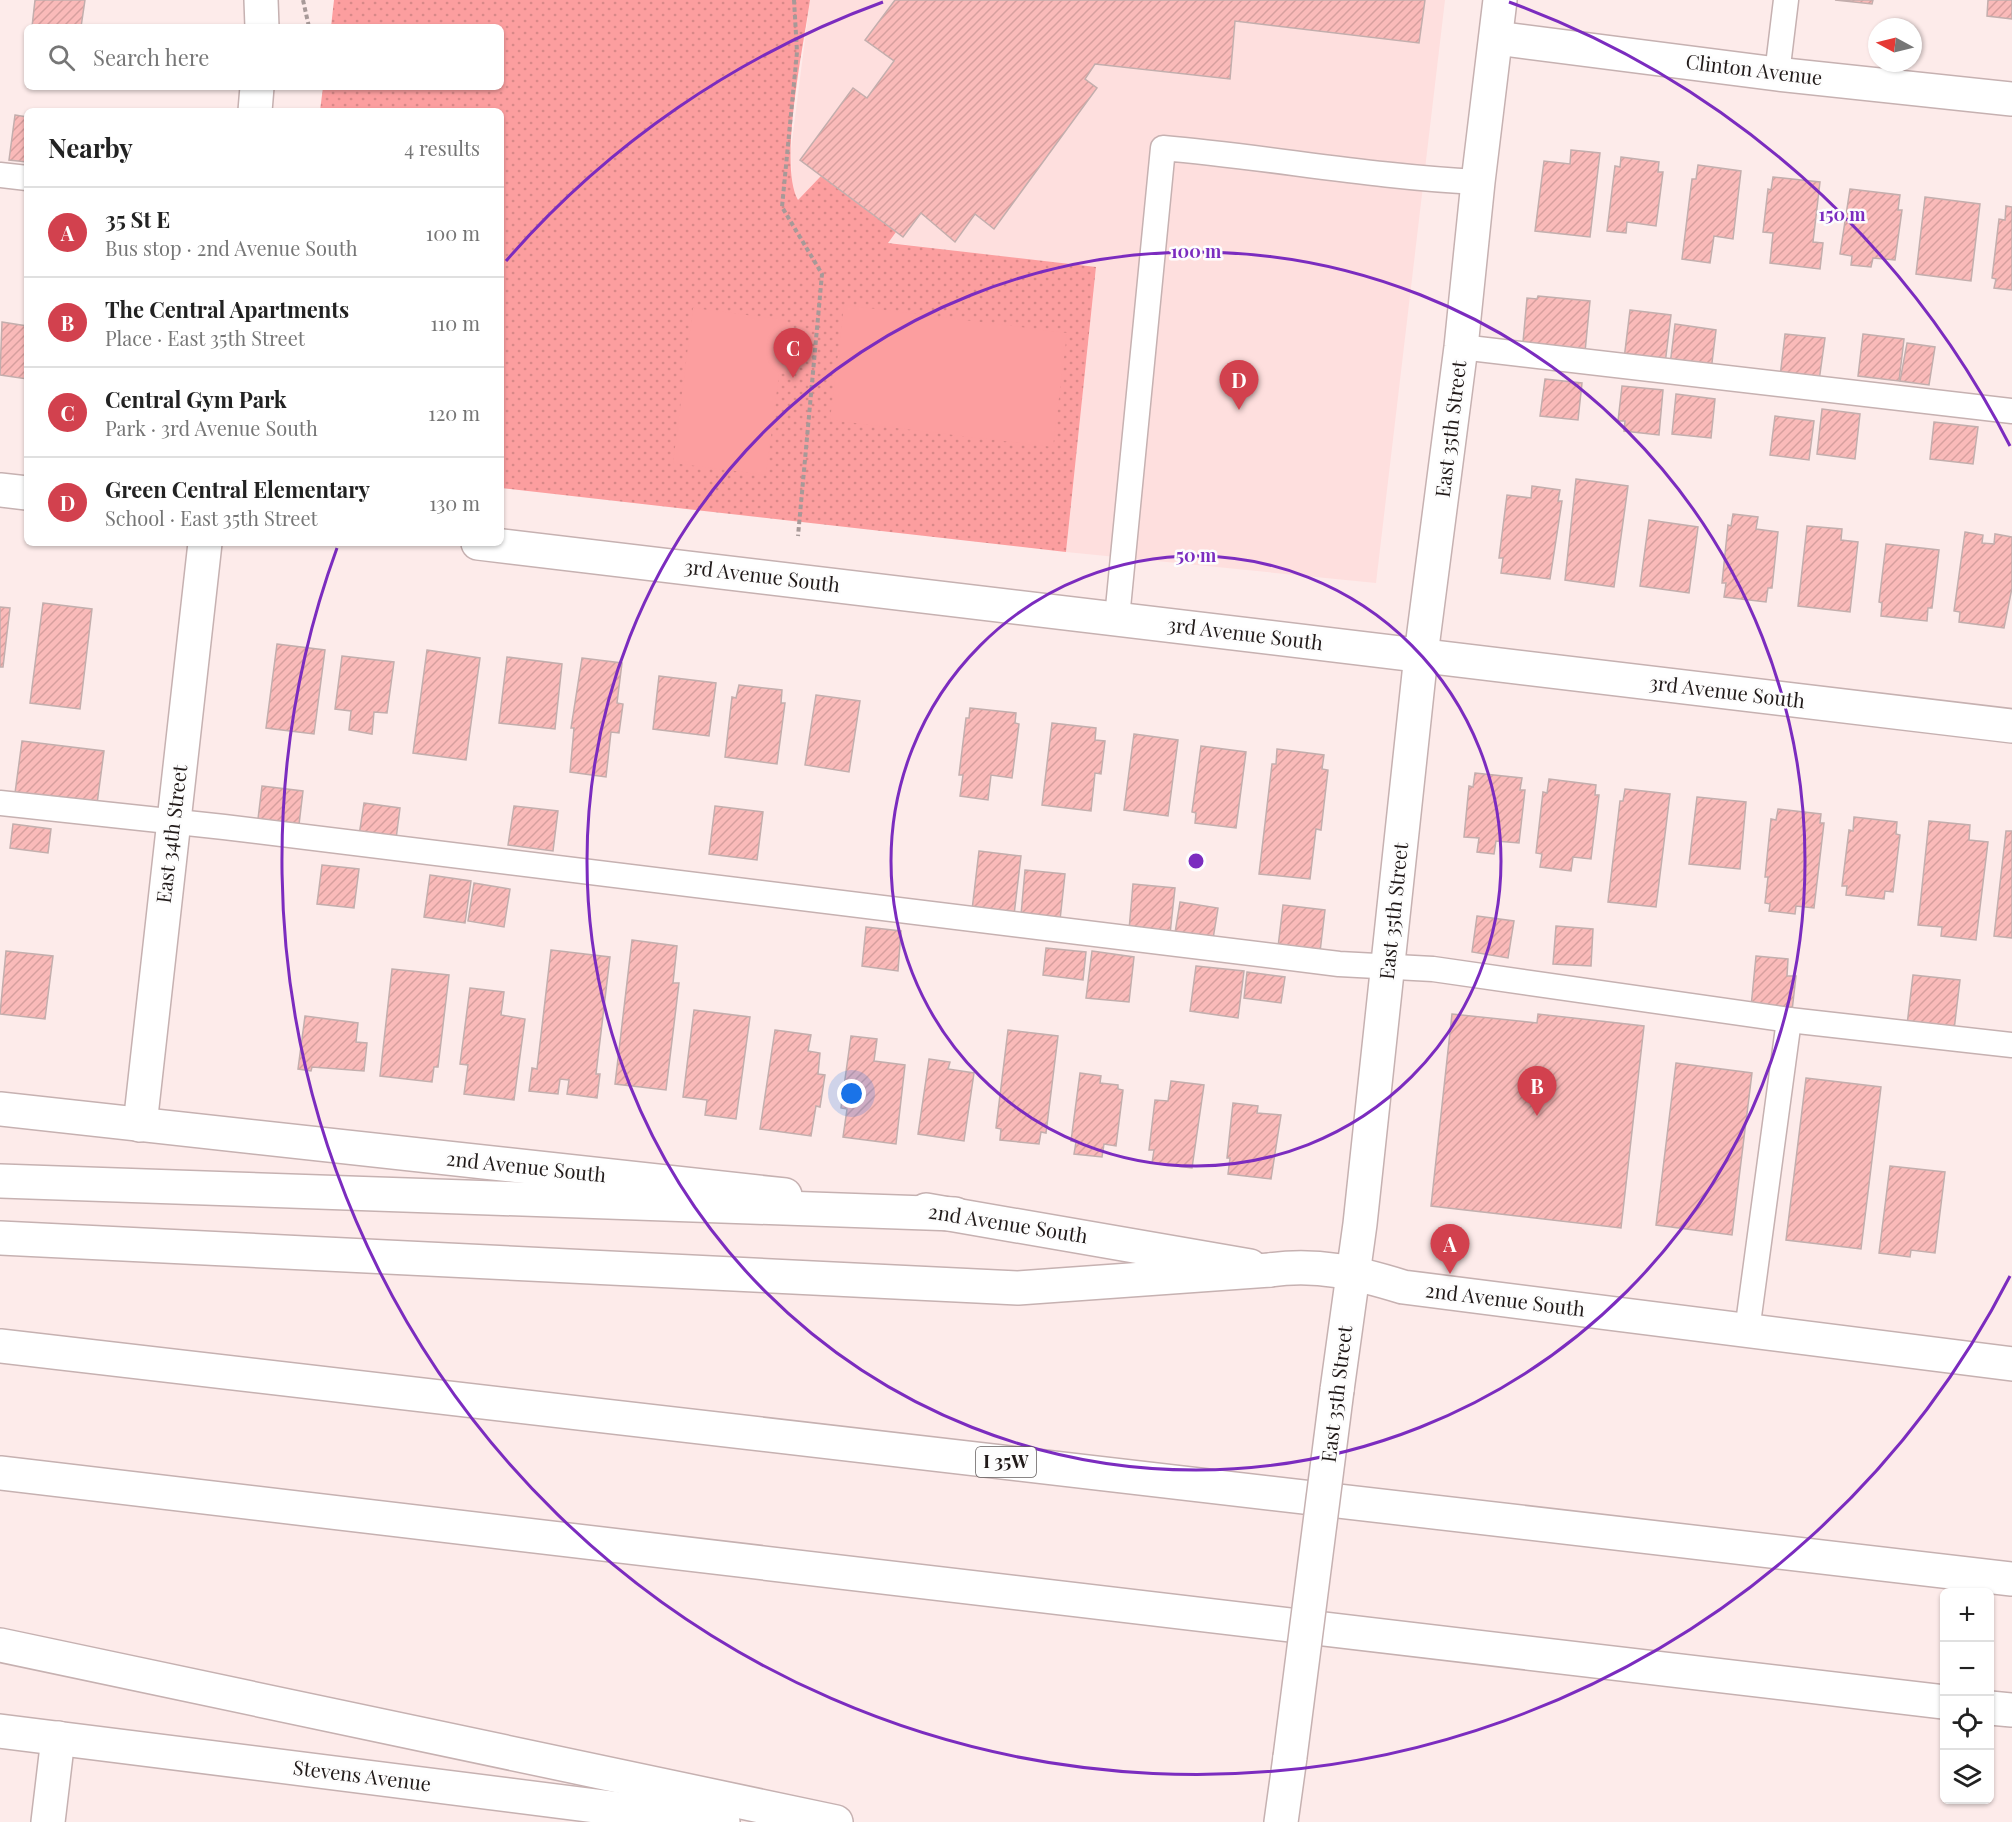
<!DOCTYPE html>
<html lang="en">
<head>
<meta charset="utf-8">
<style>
	body { margin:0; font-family:"Playfair Display",serif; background:#f6f6f6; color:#222 }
	.controls { position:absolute; right:18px; bottom:18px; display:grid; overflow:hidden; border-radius:9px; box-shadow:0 2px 4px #0004 }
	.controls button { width:54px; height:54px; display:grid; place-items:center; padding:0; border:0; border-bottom:2px solid #e0e0e0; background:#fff; color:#222; font:30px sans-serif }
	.compass { position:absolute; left:1868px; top:18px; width:54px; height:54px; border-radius:50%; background:#fff; box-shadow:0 2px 4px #0004; rotate:277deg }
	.you { position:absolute; left:852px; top:1094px; width:21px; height:21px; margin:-15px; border:4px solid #fff; border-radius:50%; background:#1a73e8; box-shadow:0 0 0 9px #1a73e833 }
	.badge { display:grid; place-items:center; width:39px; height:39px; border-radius:50%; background:#d2414e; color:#fff; font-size:20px; font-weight:700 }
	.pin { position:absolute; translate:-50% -50px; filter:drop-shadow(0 2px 3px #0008) }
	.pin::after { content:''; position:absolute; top:32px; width:21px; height:18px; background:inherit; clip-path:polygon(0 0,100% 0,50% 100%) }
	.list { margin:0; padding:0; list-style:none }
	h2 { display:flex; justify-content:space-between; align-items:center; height:78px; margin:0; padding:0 24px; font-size:26px }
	h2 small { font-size:20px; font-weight:400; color:#767676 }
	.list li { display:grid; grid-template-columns:39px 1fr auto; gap:18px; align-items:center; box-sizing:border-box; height:90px; padding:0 24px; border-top:2px solid #e0e0e0 }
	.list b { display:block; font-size:22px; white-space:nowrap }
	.list p { margin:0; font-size:20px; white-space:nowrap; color:#767676 }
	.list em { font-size:20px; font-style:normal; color:#767676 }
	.icon { flex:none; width:33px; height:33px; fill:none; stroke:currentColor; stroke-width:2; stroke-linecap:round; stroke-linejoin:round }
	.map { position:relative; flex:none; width:2012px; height:1822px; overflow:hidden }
	.search { position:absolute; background:#fff; box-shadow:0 2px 4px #0004; left:24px; top:24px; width:480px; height:66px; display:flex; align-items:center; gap:15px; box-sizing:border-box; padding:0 21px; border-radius:9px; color:#767676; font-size:22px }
	.panel { position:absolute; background:#fff; box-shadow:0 2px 4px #0004; left:24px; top:108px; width:480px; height:438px; border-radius:9px }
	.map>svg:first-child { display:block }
	.built { fill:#fedfde }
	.green { fill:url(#green-dots) }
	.pitch { fill:#fc9e9f }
	.building { fill:url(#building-hatch); stroke:#c3aead; stroke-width:1.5 }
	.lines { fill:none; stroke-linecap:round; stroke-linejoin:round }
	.lane-casing { stroke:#c6b1b1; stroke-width:27 }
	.street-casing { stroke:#c6b1b1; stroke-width:36 }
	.secondary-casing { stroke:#c6b1b1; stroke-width:36 }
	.highway-casing { stroke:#c6b1b1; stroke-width:36 }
	.path { stroke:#a79998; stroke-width:4; stroke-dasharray:4.5 3; stroke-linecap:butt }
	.lane { stroke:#fff; stroke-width:24 }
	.street { stroke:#fff; stroke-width:33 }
	.secondary { stroke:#fff; stroke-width:33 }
	.highway { stroke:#fff; stroke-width:33 }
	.secondary-bridge-casing { stroke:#c6b1b1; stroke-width:36; stroke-linecap:butt }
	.secondary-bridge { stroke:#fff; stroke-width:33 }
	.ring { fill:none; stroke:#7b2cbf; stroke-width:3 }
	.labels { text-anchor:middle; stroke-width:5; stroke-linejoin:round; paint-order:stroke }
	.shield { fill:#fdfdfd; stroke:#635e5d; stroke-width:1.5 }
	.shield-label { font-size:18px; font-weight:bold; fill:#211a19 }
	.street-label { font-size:20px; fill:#211a19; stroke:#fdfdfd }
	.centre { fill:#7b2cbf; stroke:#fdfdfd; stroke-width:3 }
	.ring-label { font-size:18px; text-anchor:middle; font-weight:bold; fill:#7b2cbf; stroke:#fdfdfd; stroke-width:5; stroke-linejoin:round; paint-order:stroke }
</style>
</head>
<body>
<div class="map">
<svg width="2012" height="1822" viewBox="0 0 2012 1822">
	<defs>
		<pattern id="green-dots" width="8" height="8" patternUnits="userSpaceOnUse" patternTransform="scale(1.5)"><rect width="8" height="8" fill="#fc9e9f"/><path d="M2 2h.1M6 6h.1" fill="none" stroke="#d88888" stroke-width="1.8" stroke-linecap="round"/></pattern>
		<pattern id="building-hatch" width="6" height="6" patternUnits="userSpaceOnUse" patternTransform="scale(1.5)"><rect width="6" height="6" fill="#fabab9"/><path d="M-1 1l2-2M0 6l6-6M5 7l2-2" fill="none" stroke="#d69f9e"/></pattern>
	</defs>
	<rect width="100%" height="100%" fill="#fdebea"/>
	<polygon class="built" points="810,0 1445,0 1376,583 1066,552 1096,268 818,234 792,190 791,149"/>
	<path class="green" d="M334,0h476c-6,44 -32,165 -12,200l23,-24 75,56 -8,11 208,24 -30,285 -565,-64v-377h-181l3,-24h178v-60h-170z"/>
	<g class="pitch">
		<polygon points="844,305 1067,333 1053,447 830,420"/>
		<polygon points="693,308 786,320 766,475 673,463"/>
	</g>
	<g class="building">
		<polygon points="35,0 85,0 81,27 32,27"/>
		<polygon points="895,0 1425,0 1419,43 1235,21 1230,79 1095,64 1085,79 1097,88 994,229 975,214 955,242 921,213 903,237 800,160 853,88 867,98 894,61 865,40"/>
		<polygon points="1835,0 1873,0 1872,4"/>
		<polygon points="1988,0 2012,0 2012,19 1987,16"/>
		<polygon points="15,115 27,117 27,162 9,160"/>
		<polygon points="1571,150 1600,153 1590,237 1535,231 1544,161 1570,164"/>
		<polygon points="1621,157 1659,162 1658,172 1663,172 1656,226 1627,222 1626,233 1607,231 1615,166 1620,167"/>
		<polygon points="1698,165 1741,171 1733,239 1714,236 1710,263 1682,259 1692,179 1696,179"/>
		<polygon points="1773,177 1820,182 1813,242 1823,243 1820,269 1770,263 1773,233 1763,232 1768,189 1771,190"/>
		<polygon points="1850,189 1900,195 1898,210 1902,210 1895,260 1873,258 1871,267 1851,265 1852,256 1840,254"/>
		<polygon points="1925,197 1980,204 1971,281 1916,274"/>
		<polygon points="2006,206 2012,207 2012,290 1994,288 1996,279 1992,278 1999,219 2005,220"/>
		<polygon points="1538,296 1590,301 1585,352 1532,346 1532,343 1523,342 1527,298 1537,299"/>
		<polygon points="1630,310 1671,315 1665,364 1624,359"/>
		<polygon points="2,322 27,326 27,379 0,375"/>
		<polygon points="1675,324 1716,330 1711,371 1670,365"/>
		<polygon points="1785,334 1825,338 1819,381 1780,377"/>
		<polygon points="1863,334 1904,339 1899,381 1858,376"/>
		<polygon points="1907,343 1935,347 1929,385 1900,381"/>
		<polygon points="1545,379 1582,383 1578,420 1540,416"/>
		<polygon points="1622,386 1663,390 1659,435 1624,431 1625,421 1618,421"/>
		<polygon points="1676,394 1715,399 1711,438 1672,434"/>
		<polygon points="1822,409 1860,414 1855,459 1817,454"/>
		<polygon points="1775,416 1814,421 1809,460 1770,455"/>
		<polygon points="1934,422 1978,427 1973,464 1930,459"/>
		<polygon points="1576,479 1628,486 1614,587 1565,580"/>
		<polygon points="1532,486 1560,490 1558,501 1562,501 1550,579 1501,573 1503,558 1499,558 1507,495 1531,498"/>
		<polygon points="1733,514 1758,517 1756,529 1778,532 1772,588 1768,588 1766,602 1724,597 1726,583 1722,583 1728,525 1731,526"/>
		<polygon points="1649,520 1698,527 1689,593 1640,586"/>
		<polygon points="1807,526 1842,529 1841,540 1858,542 1850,612 1798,606"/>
		<polygon points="1965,532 1983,535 1982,543 1994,544 1995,534 2012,537 2012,588 2004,628 1959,622 1960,612 1954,611"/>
		<polygon points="1886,544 1939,550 1932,608 1928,608 1927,621 1881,616 1882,603 1879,602"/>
		<polygon points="43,603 92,609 80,709 30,703"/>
		<polygon points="0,607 10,608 3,667 0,667"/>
		<polygon points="277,644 325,650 314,734 266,728"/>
		<polygon points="427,650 480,658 466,760 413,753"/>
		<polygon points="342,656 394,662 387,713 374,712 372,734 349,730 351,711 335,709"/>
		<polygon points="507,657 562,664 555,729 499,723"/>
		<polygon points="582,658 622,663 617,703 623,704 619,733 611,732 606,777 570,772 574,728 571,728"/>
		<polygon points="659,676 716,683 709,736 653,729"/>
		<polygon points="739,685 782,690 781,703 785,703 777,764 725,757 732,697 736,698"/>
		<polygon points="816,695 860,701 849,772 805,765"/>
		<polygon points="970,708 1016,713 1015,723 1019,724 1012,778 991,775 988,800 960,796 963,775 959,775 966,718 969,718"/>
		<polygon points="1052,723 1096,728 1095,740 1105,741 1101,774 1095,773 1091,811 1042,805"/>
		<polygon points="1134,734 1178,740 1168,816 1124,810"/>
		<polygon points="22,741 104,751 97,804 15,793"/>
		<polygon points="1201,746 1246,752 1236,828 1195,823 1196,813 1192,812"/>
		<polygon points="1277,749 1324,755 1322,769 1328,770 1321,830 1316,829 1310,879 1259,874 1272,764 1276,764"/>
		<polygon points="1475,773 1522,778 1520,790 1525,790 1519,843 1496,841 1494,854 1477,852 1479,838 1464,837 1469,786 1473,787"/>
		<polygon points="1549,779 1596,785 1595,795 1599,795 1591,859 1573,857 1571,871 1540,867 1542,854 1536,853 1543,792 1547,793"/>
		<polygon points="262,786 303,791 298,833 257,827"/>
		<polygon points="1625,789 1670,794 1656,907 1608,902 1620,801 1623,801"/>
		<polygon points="1697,797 1746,802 1740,869 1689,864"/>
		<polygon points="364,803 400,808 395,847 358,842"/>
		<polygon points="514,806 558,811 553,851 508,845"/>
		<polygon points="715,806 763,812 757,860 709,854"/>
		<polygon points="1778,809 1821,814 1820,823 1824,823 1814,908 1796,906 1795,914 1769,911 1770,904 1765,903 1768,877 1765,877 1771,819 1776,820"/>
		<polygon points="1854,817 1897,822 1896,834 1900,835 1893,892 1885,891 1884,899 1846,895 1847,886 1842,886 1849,830 1853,831"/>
		<polygon points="1929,821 1970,825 1969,840 1988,842 1976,940 1941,936 1942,927 1918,925"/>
		<polygon points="13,824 51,829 48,853 10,848"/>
		<polygon points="2006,831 2012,831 2012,938 1994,936"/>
		<polygon points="979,851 1021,856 1014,915 972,910"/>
		<polygon points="322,865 359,869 354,908 317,904"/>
		<polygon points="1025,870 1065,874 1060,920 1021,915"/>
		<polygon points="430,875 471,881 465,923 424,917"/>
		<polygon points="474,883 510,889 504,927 468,921"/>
		<polygon points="1133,884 1175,888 1170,934 1129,930"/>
		<polygon points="1180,902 1218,908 1213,939 1175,933"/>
		<polygon points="1283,905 1325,910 1320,952 1278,947"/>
		<polygon points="1477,916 1514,921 1508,958 1472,952"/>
		<polygon points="1556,926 1593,929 1591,966 1553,964"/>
		<polygon points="866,927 901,931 898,971 862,966"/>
		<polygon points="632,940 677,946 673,983 679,983 666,1090 615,1084"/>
		<polygon points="1046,948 1086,952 1083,980 1043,975"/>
		<polygon points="551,950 610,957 596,1074 600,1074 597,1098 567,1094 569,1080 560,1079 558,1094 529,1091 532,1068 537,1069"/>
		<polygon points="6,951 53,956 45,1019 0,1014"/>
		<polygon points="1092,951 1134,957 1129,1002 1086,998"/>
		<polygon points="1756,956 1788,959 1787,976 1796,976 1792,1011 1751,1007"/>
		<polygon points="1196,966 1244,971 1238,1018 1190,1011"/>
		<polygon points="392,969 449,975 438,1067 434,1067 432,1082 380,1076"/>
		<polygon points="1247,972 1285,977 1281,1003 1244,998"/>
		<polygon points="1913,975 1960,980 1954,1030 1907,1025"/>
		<polygon points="470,988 504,992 501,1015 525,1019 514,1100 464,1094 468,1065 460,1064"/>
		<polygon points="694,1010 750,1017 736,1119 705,1115 707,1100 683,1097"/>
		<polygon points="1452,1014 1537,1023 1538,1014 1644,1026 1621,1228 1431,1206"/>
		<polygon points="305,1016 358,1023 356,1042 367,1043 364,1071 312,1067 311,1071 298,1069"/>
		<polygon points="775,1030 811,1035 808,1051 820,1053 818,1074 825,1075 820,1107 816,1106 811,1136 760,1129"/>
		<polygon points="1008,1030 1058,1036 1046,1133 1041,1132 1039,1144 1000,1140 1001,1129 996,1128"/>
		<polygon points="851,1036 877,1039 874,1061 905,1065 896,1144 843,1137 847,1109 841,1108"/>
		<polygon points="929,1059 950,1062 948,1069 974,1073 964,1141 918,1134"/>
		<polygon points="1676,1063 1752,1073 1732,1235 1656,1225"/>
		<polygon points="1080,1073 1101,1076 1100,1083 1118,1085 1118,1089 1123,1090 1116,1146 1104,1144 1102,1157 1074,1154 1076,1142 1071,1141"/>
		<polygon points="1806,1078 1881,1087 1861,1249 1786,1240"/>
		<polygon points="1171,1081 1204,1085 1192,1168 1152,1163 1154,1150 1149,1150 1155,1100 1168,1101"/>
		<polygon points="1233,1103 1258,1106 1257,1113 1281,1115 1271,1179 1228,1174 1230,1158 1227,1158"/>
		<polygon points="1890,1166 1945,1172 1935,1253 1911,1250 1910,1257 1879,1253"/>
	</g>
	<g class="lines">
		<defs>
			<g id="lane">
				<polyline points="1777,74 1786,0"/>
				<polyline points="0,175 27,178"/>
				<polyline points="1461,347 2012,411"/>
				<path d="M1117,618l46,-470c105,9 209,29 315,34"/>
				<polyline points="0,803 224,827 1339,964 1433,969 1789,1020 2012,1045"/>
				<polyline points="1747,1331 1789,1020"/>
			</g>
			<g id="street">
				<polyline points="261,0 262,27"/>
				<polyline points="1496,38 1777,74 2012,99"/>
				<polyline points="255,111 257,87"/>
				<polyline points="0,490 27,493"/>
				<polyline points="478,543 2012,726"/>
				<polyline points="0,1109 785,1195"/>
				<polyline points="140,1125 205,543"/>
				<polyline points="926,1210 1250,1266"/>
				<polyline points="0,1731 723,1822"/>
				<polyline points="48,1822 58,1738"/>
			</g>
			<g id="secondary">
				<path d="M1270,1270c47,-7 88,3 133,17l609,77"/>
				<polyline points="1337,1390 1360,1224 1421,655 1461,347 1478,182 1500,0"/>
				<polyline points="1281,1822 1290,1757"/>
			</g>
			<g id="highway">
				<polyline points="0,1181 955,1214"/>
				<polyline points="0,1238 1018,1288 1270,1270"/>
				<polyline points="0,1346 2012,1579"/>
				<polyline points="0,1473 1944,1702"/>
				<polyline points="0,1645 836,1822"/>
				<polyline points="1990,1708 2012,1710"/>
			</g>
		</defs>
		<use href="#lane" class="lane-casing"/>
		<use href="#street" class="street-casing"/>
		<use href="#secondary" class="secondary-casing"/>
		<use href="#highway" class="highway-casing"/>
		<g class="path">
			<polyline points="303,0 309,27"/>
			<polyline points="794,0 797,52 782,207 822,274 798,536"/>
		</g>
		<use href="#lane" class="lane"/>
		<use href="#street" class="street"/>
		<use href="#secondary" class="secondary"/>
		<use href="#highway" class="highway"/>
		<defs>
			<polyline id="secondary-bridge" points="1290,1757 1337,1390"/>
		</defs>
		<use href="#secondary-bridge" class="secondary-bridge-casing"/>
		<use href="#secondary-bridge" class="secondary-bridge"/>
	</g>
	<g class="ring">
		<circle cx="1196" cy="861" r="305"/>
		<circle cx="1196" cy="861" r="609"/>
		<path d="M2010 1276A914 914 0 0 1 337 548M506 261A914 914 0 0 1 883 2M1509 2A914 914 0 0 1 2010 446"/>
	</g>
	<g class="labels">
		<rect class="shield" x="976" y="1447" width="60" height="30" rx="4.5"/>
		<g class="shield-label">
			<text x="1006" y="1468">I 35W</text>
		</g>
		<g class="street-label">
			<text transform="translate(1754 70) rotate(7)" y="7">Clinton Avenue</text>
			<text transform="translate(1451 429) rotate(-83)" y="7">East 35th Street</text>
			<text transform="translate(762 576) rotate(7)" y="7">3rd Avenue South</text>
			<text transform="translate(1245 634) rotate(7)" y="7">3rd Avenue South</text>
			<text transform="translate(1727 692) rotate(7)" y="7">3rd Avenue South</text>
			<text transform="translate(172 834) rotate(-83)" y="7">East 34th Street</text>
			<text transform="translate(1394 911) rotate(-84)" y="7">East 35th Street</text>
			<text transform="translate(526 1167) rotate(6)" y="7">2nd Avenue South</text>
			<text transform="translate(1008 1224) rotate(9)" y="7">2nd Avenue South</text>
			<text transform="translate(1505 1300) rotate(7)" y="7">2nd Avenue South</text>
			<text transform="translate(1337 1394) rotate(-83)" y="7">East 35th Street</text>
			<text transform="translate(362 1776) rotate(7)" y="7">Stevens Avenue</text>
		</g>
	</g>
	<circle cx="1196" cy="861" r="9" class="centre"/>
	<g class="ring-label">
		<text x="1842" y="221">150 m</text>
		<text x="1196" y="258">100 m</text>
		<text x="1196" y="562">50 m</text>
	</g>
</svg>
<div class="controls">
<button>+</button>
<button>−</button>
<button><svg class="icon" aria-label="locate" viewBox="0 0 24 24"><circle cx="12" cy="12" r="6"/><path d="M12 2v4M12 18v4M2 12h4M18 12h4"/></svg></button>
<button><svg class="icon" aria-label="layers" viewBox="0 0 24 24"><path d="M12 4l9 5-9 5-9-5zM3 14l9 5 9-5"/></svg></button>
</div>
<svg class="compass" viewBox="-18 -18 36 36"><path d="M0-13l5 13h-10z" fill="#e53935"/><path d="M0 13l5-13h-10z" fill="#767676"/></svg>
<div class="you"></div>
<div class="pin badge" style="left:1450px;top:1274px">A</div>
<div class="pin badge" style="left:1537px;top:1116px">B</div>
<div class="pin badge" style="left:793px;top:378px">C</div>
<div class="pin badge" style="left:1239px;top:410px">D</div>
<div class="search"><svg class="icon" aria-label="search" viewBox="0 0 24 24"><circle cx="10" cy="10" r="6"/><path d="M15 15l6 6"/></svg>Search here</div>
<section class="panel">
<h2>Nearby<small>4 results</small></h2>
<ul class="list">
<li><span class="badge">A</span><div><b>35 St E</b><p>Bus stop · 2nd Avenue South</p></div><em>100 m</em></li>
<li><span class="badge">B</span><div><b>The Central Apartments</b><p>Place · East 35th Street</p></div><em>110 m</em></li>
<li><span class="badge">C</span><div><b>Central Gym Park</b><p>Park · 3rd Avenue South</p></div><em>120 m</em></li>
<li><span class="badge">D</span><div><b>Green Central Elementary</b><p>School · East 35th Street</p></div><em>130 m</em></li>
</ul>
</section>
</div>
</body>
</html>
